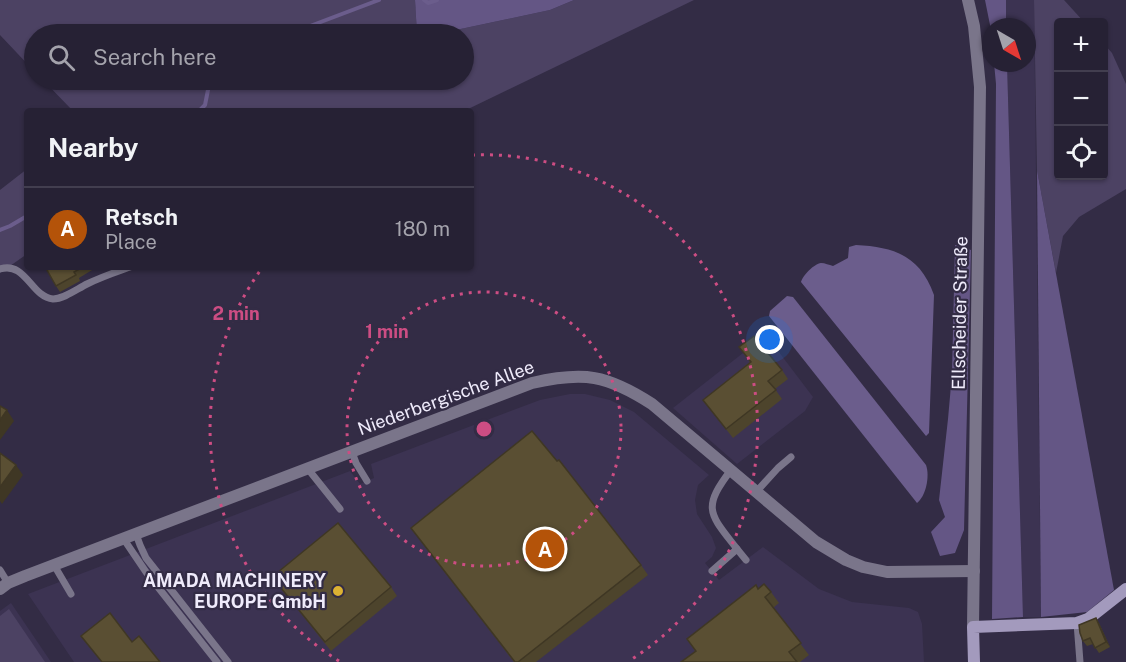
<!DOCTYPE html>
<html lang="en">
<head>
<meta charset="utf-8">
<style>
	body { margin:0; font-family:"Public Sans",sans-serif; background:#2e293c; color:#f1f3f6 }
	.controls { position:absolute; right:18px; top:18px; display:grid; overflow:hidden; border-radius:6px; box-shadow:0 2px 4px #0004 }
	.controls button { width:54px; height:54px; display:grid; place-items:center; padding:0; border:0; border-bottom:2px solid #423e4f; background:#262134; color:#f1f3f6; font:30px sans-serif }
	.compass { position:absolute; left:982px; top:18px; width:54px; height:54px; border-radius:50%; background:#262134; box-shadow:0 2px 4px #0004; rotate:141deg }
	.you { position:absolute; left:770px; top:340px; width:21px; height:21px; margin:-15px; border:4px solid #fff; border-radius:50%; background:#1a73e8; box-shadow:0 0 0 9px #1a73e833 }
	.badge { display:grid; place-items:center; width:39px; height:39px; border-radius:50%; background:#b45309; color:#fff; font-size:20px; font-weight:700 }
	.pin { position:absolute; translate:-50% -50%; border:3px solid #fff; box-shadow:0 2px 6px #0006 }
	.list { margin:0; padding:0; list-style:none }
	h2 { display:flex; justify-content:space-between; align-items:center; height:78px; margin:0; padding:0 24px; font-size:26px }
	h2 small { font-size:20px; font-weight:400; color:#a4a3ac }
	.list li { display:grid; grid-template-columns:39px 1fr auto; gap:18px; align-items:center; box-sizing:border-box; height:84px; padding:0 24px; border-top:2px solid #423e4f }
	.list b { display:block; font-size:22px; white-space:nowrap }
	.list p { margin:0; font-size:20px; white-space:nowrap; color:#a4a3ac }
	.list em { font-size:20px; font-style:normal; color:#a4a3ac }
	.icon { flex:none; width:33px; height:33px; fill:none; stroke:currentColor; stroke-width:2; stroke-linecap:round; stroke-linejoin:round }
	.map { position:relative; flex:none; width:1126px; height:662px; overflow:hidden }
	.search { position:absolute; background:#262134; box-shadow:0 2px 4px #0004; left:24px; top:24px; width:450px; height:66px; display:flex; align-items:center; gap:15px; box-sizing:border-box; padding:0 21px; border-radius:33px; color:#a4a3ac; font-size:22px }
	.panel { position:absolute; background:#262134; box-shadow:0 2px 4px #0004; left:24px; top:108px; width:450px; height:162px; border-radius:6px }
	.map>svg:first-child { display:block }
	.built { fill:#3c3352 }
	.green { fill:#4c4263 }
	.forest { fill:#645685 }
	.water { fill:#6b5d8c }
	.lines { fill:none; stroke-linecap:round; stroke-linejoin:round }
	.stream { stroke:#6b5d8c; stroke-width:4 }
	.service { stroke:#7a758a; stroke-width:7 }
	.minor { stroke:#7a758a; stroke-width:12 }
	.tertiary { stroke:#7a758a; stroke-width:12 }
	.secondary { stroke:#a39abd; stroke-width:12 }
	.wall { fill:#4d442c }
	.shaded-wall { fill:#3f3724 }
	.building { fill:#5a4f33; stroke:#3f3724; stroke-width:1.5 }
	.ring { fill:none; stroke:#cd4d83; stroke-width:3; stroke-dasharray:3 6 }
	.poi-dot { fill:#dcb233; stroke:#332c45; stroke-width:2 }
	.labels { text-anchor:middle; stroke-width:4.5; stroke-linejoin:round; paint-order:stroke }
	.street-label { font-size:18px; fill:#efebfb; stroke:#332c45 }
	.poi-label { font-size:18px; font-weight:bold; fill:#efebfb; stroke:#332c45; text-anchor:end }
	.centre { fill:#cd4d83; stroke:#332c45; stroke-width:3 }
	.ring-label { font-size:18px; text-anchor:middle; font-weight:bold; fill:#cd4d83; stroke:#332c45; stroke-width:4.5; stroke-linejoin:round; paint-order:stroke }
</style>
</head>
<body>
<div class="map">
<svg width="1126" height="662" viewBox="0 0 1126 662">
	<rect width="100%" height="100%" fill="#332c45"/>
	<g class="built">
		<polygon points="1006,0 1034,0 1041,617 1023,617 1007,63 1027,63 1027,27 1006,27"/>
		<polygon points="766,335 813,397 805,411 737,464 673,408"/>
		<polygon points="570,394 585,394 610,400 634,412 709,475 698,485 695,500 697,514 712,537 716,548 712,557 705,563 719,580 763,547 819,589 852,602 909,608 918,612 922,624 924,662 74,662 28,594 350,471 360,484 374,478 371,464 540,400"/>
		<polygon points="11,603 51,662 0,662 0,611"/>
	</g>
	<g class="green">
		<polygon points="0,0 415,0 417,34 34,34 34,71 0,35"/>
		<polygon points="574,0 694,0 464,111 73,111 43,80 464,80 464,34 437,34 550,10"/>
		<polygon points="1034,0 1064,0 1084,22 1058,22 1058,176 1104,176 1104,44 1112,53 1126,84 1126,189 1079,217 1063,236 1056,273 1037,170"/>
		<polygon points="27,169 27,254 0,273 0,190"/>
		<polygon points="9,609 45,662 0,662 0,616"/>
	</g>
	<g class="forest">
		<polygon points="415,0 574,0 550,10 437,34 417,34"/>
		<polygon points="985,0 1006,0 1006,27 991,27 991,30"/>
		<polygon points="994,63 1007,63 1023,617 992,619 996,84"/>
		<polygon points="1037,170 1114,590 1087,612 1041,617"/>
		<polygon points="955,245 971,250 964,530 955,553 940,556 931,532 945,517 939,500 948,419 952,374"/>
	</g>
	<g class="water">
		<path d="M856,245c39,2 64,11 78,50l-5,138 -3,3 -125,-154c2,-7 13,-18 20,-19 4,0 8,2 12,3l15,-8 1,-11z"/>
		<path d="M787,296l6,1 133,168c4,11 0,31 -9,38l-148,-187 1,-5z"/>
	</g>
	<g class="lines">
		<g class="stream">
			<polyline points="424,0 428,3 437,0"/>
			<polyline points="289,34 379,0"/>
			<polyline points="199,111 205,105 209,85 216,80"/>
			<polyline points="0,230 10,226 27,216"/>
		</g>
		<g class="service">
			<path d="M0,269c26,-8 31,28 53,30 11,0 24,-10 34,-15 14,-7 29,-12 43,-17"/>
			<polyline points="352,452 356,463 367,481"/>
			<polyline points="308,469 340,509"/>
			<polyline points="756,492 778,468 791,457"/>
			<polyline points="136,534 140,545 146,558 228,662"/>
			<polyline points="123,538 146,572 217,662"/>
			<polyline points="737,549 746,560"/>
			<polyline points="54,565 71,594"/>
			<polyline points="0,570 8,583"/>
			<path d="M712,571l25,-22c-27,-35 -36,-40 -6,-79"/>
			<polyline points="1077,623 1080,662"/>
		</g>
		<path class="minor" d="M0,589l8,-6 17,-7 507,-193c52,-12 75,-8 120,21l164,138 30,18 17,7 24,5 87,-1"/>
		<polyline class="tertiary" points="968,0 974,26 980,87 973,627"/>
		<polyline class="secondary" points="974,662 973,627 1077,623 1088,619 1126,589"/>
	</g>
	<g class="wall">
		<polygon points="53,267 97,267 79,278 80,281 60,292 56,286"/>
		<polygon points="739,347 782,370 788,379 775,389 782,399 733,438 703,400 750,362"/>
		<polygon points="411,528 641,565 648,575 536,662 514,662"/>
		<polygon points="272,577 391,587 397,596 331,651"/>
		<polygon points="758,589 771,592 779,603 773,608 809,655 800,662 681,662 695,651 687,639"/>
		<polygon points="1099,623 1110,647 1099,653 1093,644 1087,646 1083,641"/>
	</g>
	<g class="shaded-wall">
		<polygon points="7,410 14,421 0,440 0,420"/>
		<polygon points="16,465 23,475 2,504 0,501 0,487"/>
		<polygon points="1096,618 1099,623 1110,647 1106,642"/>
	</g>
	<g class="building">
		<polygon points="53,267 83,267 74,272 76,275 56,286 47,270"/>
		<polygon points="754,336 782,370 768,381 776,390 726,429 703,400 751,362 739,347"/>
		<polygon points="0,406 7,410 0,420"/>
		<polygon points="532,431 557,461 559,460 641,565 518,662 515,662 411,528"/>
		<polygon points="0,453 16,465 0,487"/>
		<polygon points="338,523 391,587 325,642 272,577"/>
		<polygon points="764,584 771,592 765,597 801,643 789,652 797,662 681,662 696,651 687,639 756,585 758,589"/>
		<polygon points="110,613 132,642 139,636 160,662 102,662 81,636"/>
		<polygon points="1096,618 1106,642 1095,648 1090,638 1083,641 1080,633 1079,625"/>
	</g>
	<g class="ring">
		<circle cx="484" cy="429" r="137"/>
		<path d="M339 661A274 274 0 0 1 262 268M472 155A274 274 0 0 1 629 661"/>
	</g>
	<circle class="poi-dot" cx="338" cy="591" r="6"/>
	<g class="labels">
		<g class="street-label">
			<text transform="translate(960 313) rotate(-89)" y="6">Ellscheider Straße</text>
			<text transform="translate(446 398) rotate(-20)" y="6">Niederbergische Allee</text>
		</g>
		<g class="poi-label">
			<text x="326" y="587">AMADA MACHINERY<tspan x="326" dy="21">EUROPE GmbH</tspan></text>
		</g>
	</g>
	<circle cx="484" cy="429" r="9" class="centre"/>
	<g class="ring-label">
		<text x="236" y="320">2 min</text>
		<text x="387" y="338">1 min</text>
	</g>
</svg>
<div class="controls">
<button>+</button>
<button>−</button>
<button><svg class="icon" aria-label="locate" viewBox="0 0 24 24"><circle cx="12" cy="12" r="6"/><path d="M12 2v4M12 18v4M2 12h4M18 12h4"/></svg></button>
</div>
<svg class="compass" viewBox="-18 -18 36 36"><path d="M0-13l5 13h-10z" fill="#e53935"/><path d="M0 13l5-13h-10z" fill="#a4a3ac"/></svg>
<div class="you"></div>
<div class="pin badge" style="left:545px;top:549px">A</div>
<div class="search"><svg class="icon" aria-label="search" viewBox="0 0 24 24"><circle cx="10" cy="10" r="6"/><path d="M15 15l6 6"/></svg>Search here</div>
<section class="panel">
<h2>Nearby<small></small></h2>
<ul class="list">
<li><span class="badge">A</span><div><b>Retsch</b><p>Place</p></div><em>180 m</em></li>
</ul>
</section>
</div>
</body>
</html>
